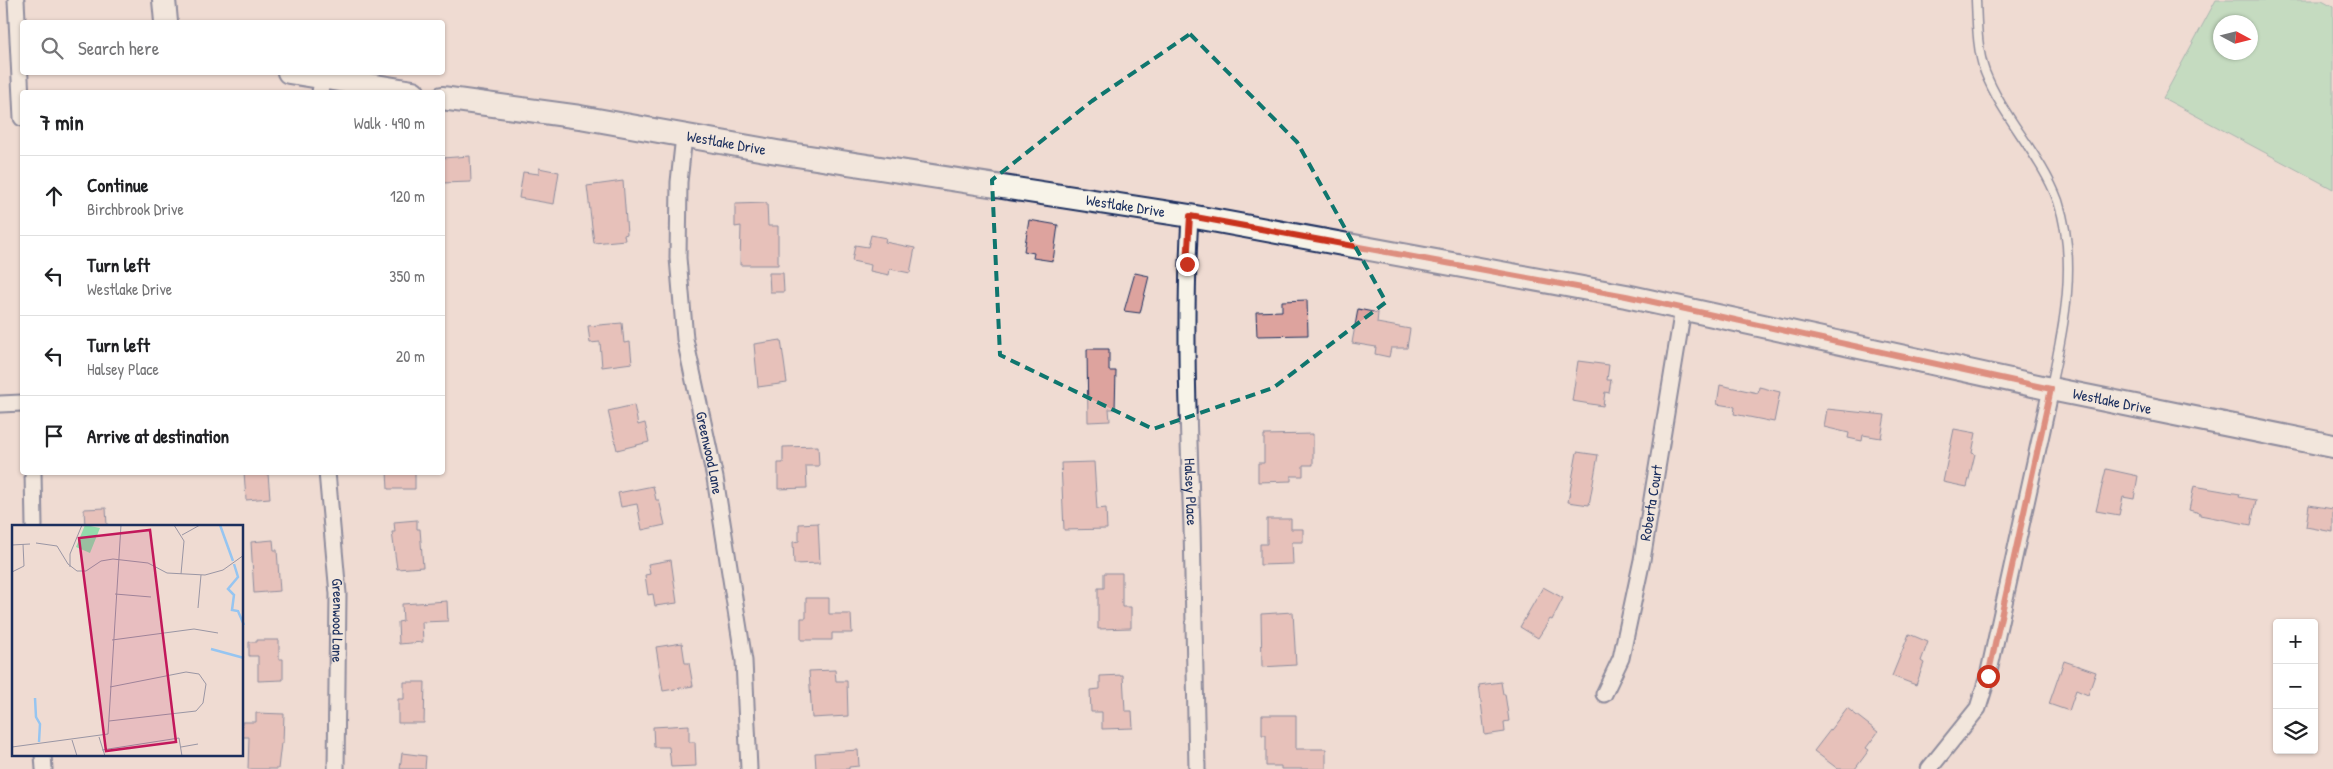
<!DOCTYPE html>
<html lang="en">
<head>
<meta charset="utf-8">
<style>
	body { margin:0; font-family:"Patrick Hand",sans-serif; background:#f2f2f2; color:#202124 }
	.controls { position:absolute; right:15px; bottom:15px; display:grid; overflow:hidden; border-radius:5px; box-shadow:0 1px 4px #0004 }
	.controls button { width:45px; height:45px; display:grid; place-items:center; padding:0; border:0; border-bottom:1px solid #e0e0e0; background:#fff; color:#202124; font:25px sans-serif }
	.compass { position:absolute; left:2213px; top:15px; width:45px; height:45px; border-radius:50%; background:#fff; box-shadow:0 1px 4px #0004; rotate:97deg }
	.stop { position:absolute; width:15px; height:15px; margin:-11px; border:4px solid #c8321e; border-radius:50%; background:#fff }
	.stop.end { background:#c8321e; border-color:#fff; box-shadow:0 1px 5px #0008 }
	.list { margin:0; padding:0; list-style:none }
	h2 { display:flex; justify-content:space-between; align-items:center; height:65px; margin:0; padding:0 20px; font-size:21px }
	h2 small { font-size:16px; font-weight:400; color:#757577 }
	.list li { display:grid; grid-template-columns:32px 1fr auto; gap:15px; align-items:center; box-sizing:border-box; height:80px; padding:0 20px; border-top:1px solid #e0e0e0 }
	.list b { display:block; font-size:19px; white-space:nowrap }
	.list p { margin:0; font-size:16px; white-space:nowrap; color:#757577 }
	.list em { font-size:16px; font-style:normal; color:#757577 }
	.icon { flex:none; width:28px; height:28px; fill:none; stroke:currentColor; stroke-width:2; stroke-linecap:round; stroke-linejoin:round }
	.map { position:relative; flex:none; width:2333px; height:769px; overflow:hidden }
	.search { position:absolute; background:#fff; box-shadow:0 1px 4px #0004; left:20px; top:20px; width:425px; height:55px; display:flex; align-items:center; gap:12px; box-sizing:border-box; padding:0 18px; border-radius:5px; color:#757577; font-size:19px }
	.panel { position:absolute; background:#fff; box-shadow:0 1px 4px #0004; left:20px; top:90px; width:425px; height:385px; border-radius:5px }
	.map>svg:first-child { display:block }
	.green { fill:#93dcac; stroke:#578685; fill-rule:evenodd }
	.building { fill:#dda39e; stroke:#1b2f5e }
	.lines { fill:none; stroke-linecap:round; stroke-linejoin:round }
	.lane-casing { stroke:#1b2f5e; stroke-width:11 }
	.street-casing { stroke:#1b2f5e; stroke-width:19 }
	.secondary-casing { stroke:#1b2f5e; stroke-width:26 }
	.lane { stroke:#f7f3e8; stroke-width:8 }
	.street { stroke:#f7f3e8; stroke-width:15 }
	.secondary { stroke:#f7f3e8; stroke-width:22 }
	.route { stroke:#c8321e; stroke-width:6 }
	.marked { fill:none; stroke:#0f766e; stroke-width:4; stroke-dasharray:10 6; stroke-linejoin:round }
	.labels { text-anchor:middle; stroke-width:4.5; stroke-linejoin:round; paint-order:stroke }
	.street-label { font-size:15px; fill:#1b2f5e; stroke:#f7f3e8 }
	.inset-river { fill:none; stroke:#96c5f1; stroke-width:2.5 }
	.inset-road { fill:none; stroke:#9a96a4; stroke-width:1 }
	.view { fill:#c2185b; fill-opacity:0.15; stroke:#c2185b; stroke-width:2.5 }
	.inset-edge { fill:none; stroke:#1b2f5e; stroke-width:2.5 }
</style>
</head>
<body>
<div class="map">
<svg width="2333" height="769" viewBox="0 0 2333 769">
	<rect width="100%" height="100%" fill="#efdbd2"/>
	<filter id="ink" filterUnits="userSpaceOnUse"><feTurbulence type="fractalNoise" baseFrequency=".02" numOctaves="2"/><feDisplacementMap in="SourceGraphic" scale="10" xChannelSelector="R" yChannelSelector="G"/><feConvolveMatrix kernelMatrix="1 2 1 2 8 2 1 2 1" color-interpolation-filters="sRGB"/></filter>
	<g filter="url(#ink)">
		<path class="green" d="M2216,0h106l11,6v183l-170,-91zM2220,22h30v30h-30z"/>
		<g class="building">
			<polygon points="470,156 471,182 442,183 442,158"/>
			<polygon points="539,168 559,172 554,204 519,198 523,172 539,174"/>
			<polygon points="623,181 627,234 624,235 625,240 594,243 587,186"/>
			<polygon points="767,203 768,226 778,226 778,265 740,265 741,226 735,227 735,204"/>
			<polygon points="1029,220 1058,225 1053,261 1033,258 1034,253 1024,251"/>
			<polygon points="871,235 886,238 885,242 915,248 910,273 890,269 889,275 870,271 871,265 852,261 855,245 868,247"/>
			<polygon points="769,273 783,273 784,292 770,292"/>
			<polygon points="1135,273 1149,276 1140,313 1124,311"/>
			<polygon points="1307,300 1308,335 1257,336 1256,312 1282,311 1282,301"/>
			<polygon points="1358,309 1378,313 1377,323 1410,329 1407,348 1391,348 1389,357 1375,354 1376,347 1352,343"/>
			<polygon points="622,323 624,343 630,342 632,363 602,367 600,342 590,343 588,326"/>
			<polygon points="781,340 787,383 758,387 754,344"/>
			<polygon points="1087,349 1109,349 1109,371 1116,371 1115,409 1109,409 1110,421 1088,422"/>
			<polygon points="1578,361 1609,365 1607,380 1611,380 1609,393 1605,392 1603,406 1572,401"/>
			<polygon points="1720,385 1758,393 1759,387 1780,392 1774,422 1734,414 1735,407 1717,404"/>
			<polygon points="634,405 638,425 645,423 649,442 617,450 608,411"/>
			<polygon points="1827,409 1885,415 1881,438 1863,435 1862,441 1848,438 1849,433 1824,427"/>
			<polygon points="1954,429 1976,433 1972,453 1975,454 1967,487 1943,482"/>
			<polygon points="1313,434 1313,465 1303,465 1303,476 1291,476 1291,481 1258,482 1258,463 1264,463 1264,435"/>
			<polygon points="818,446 819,466 806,466 807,488 778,489 778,463 783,463 783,447"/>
			<polygon points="1577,452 1598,455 1589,505 1568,502"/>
			<polygon points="1094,462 1097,509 1106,508 1107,529 1064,530 1061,463"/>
			<polygon points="2106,469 2138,476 2134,499 2123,497 2119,515 2096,511"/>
			<polygon points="244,472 268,474 270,498 246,500"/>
			<polygon points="387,472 415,472 415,489 388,489"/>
			<polygon points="653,486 656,500 659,500 665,525 642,530 637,504 621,507 618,493"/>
			<polygon points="2194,486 2240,494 2239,497 2256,500 2251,525 2200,515 2200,513 2189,510"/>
			<polygon points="2309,505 2333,509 2333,532 2306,527"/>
			<polygon points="106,508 107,526 85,526 84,509"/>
			<polygon points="1267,519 1291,519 1291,529 1303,529 1303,542 1292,542 1293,564 1260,565 1260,544 1267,544"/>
			<polygon points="417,520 417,529 420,529 423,567 397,569 392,532 395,532 394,522"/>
			<polygon points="818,523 820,563 794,564 793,542 799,541 799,524"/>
			<polygon points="273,540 274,550 277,550 280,591 254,593 251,542"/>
			<polygon points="671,560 677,603 655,606 653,594 648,595 645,575 650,574 648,564"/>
			<polygon points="1104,573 1122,573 1122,607 1131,607 1131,628 1098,629 1098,588 1104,588"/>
			<polygon points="1543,587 1563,598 1552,620 1550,619 1538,638 1520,627"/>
			<polygon points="806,598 829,598 829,614 851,614 852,633 832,633 832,640 801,640 801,618 806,618"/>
			<polygon points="447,601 448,621 422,622 423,642 399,644 398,622 403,621 402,604"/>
			<polygon points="1293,612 1296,665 1262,667 1261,614"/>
			<polygon points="1909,634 1928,642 1921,661 1924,663 1916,685 1892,676"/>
			<polygon points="257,640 279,640 279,659 283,659 283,680 258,681 258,656 249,656 249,642 257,642"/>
			<polygon points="682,643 685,663 689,663 693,686 663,691 656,647"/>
			<polygon points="2064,661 2096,672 2088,695 2076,690 2069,711 2049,704"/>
			<polygon points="835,670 836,681 847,681 848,716 812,718 809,671"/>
			<polygon points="1123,675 1125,711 1132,711 1133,728 1102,729 1102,712 1091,712 1090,690 1100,689 1100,676"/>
			<polygon points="404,682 425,682 424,723 398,723 398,699 404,699"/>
			<polygon points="1501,682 1503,694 1505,694 1509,721 1504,722 1505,732 1485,735 1479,685"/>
			<polygon points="1847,708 1878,732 1866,748 1869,750 1855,769 1838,769 1814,751"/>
			<polygon points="256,713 284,714 283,743 281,743 278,769 248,769 249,737 242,737 242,722 256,722"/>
			<polygon points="1262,715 1296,715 1296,749 1326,749 1326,769 1281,769 1281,766 1266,766 1266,735 1262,735"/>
			<polygon points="689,725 689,742 695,742 696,766 671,767 669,747 654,747 653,727"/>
			<polygon points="858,750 859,766 849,767 849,769 816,769 815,753"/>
			<polygon points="402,753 426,756 425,769 400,769"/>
		</g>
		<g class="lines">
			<defs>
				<path id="lane" d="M1976,0c1,23 1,50 9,72 18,46 56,83 73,129 20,60 6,126 -7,185"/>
				<g id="street">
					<polyline points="16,0 22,118"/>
					<polyline points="320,92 323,77"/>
					<path id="s1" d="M684,136l-5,46 -1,76 7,81 30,139 29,183 5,108"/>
					<path id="s2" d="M1190,216c-6,104 -2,207 2,311 2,80 4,161 5,242"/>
					<polyline points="0,404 22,403"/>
					<polyline points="33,472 34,526"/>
					<path id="s3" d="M327,472l11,122 -2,175"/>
					<path id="s4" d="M1604,694l17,-36 21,-98 41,-251"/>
					<polyline points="43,755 44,769"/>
					<polyline points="1929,769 1978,708 1988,676 2051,389"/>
				</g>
				<g id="secondary">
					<polyline points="164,0 166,22"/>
					<polyline points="289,72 413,92"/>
					<path id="s5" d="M442,98l138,19 197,35 413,64 436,80 425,93 282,57"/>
				</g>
			</defs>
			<use href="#lane" class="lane-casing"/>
			<use href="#street" class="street-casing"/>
			<use href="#secondary" class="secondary-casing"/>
			<use href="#lane" class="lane"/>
			<use href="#street" class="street"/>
			<use href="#secondary" class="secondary"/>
		</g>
	</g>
	<g class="lines" filter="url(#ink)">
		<polyline class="route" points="1187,264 1190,216 1626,296 2051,389 1988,676"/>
	</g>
	<path d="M0 0H2333V769H0ZM1190,34l107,108 89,160 -113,86 -120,41 -153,-74 -8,-175 100,-79z" fill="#efdbd2" fill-opacity=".55" fill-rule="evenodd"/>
	<path class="marked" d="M1190,34l107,108 89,160 -113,86 -120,41 -153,-74 -8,-175 100,-79z"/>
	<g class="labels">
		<g class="street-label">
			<text dy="5" stroke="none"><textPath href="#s5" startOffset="288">Westlake Drive</textPath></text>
			<text dy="5" stroke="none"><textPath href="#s5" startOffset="692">Westlake Drive</textPath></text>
			<text dy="5" stroke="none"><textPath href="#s5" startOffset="1698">Westlake Drive</textPath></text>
			<text dy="5" stroke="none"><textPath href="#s1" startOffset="320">Greenwood Lane</textPath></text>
			<text dy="5" stroke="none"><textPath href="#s2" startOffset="276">Halsey Place</textPath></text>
			<text dy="5" stroke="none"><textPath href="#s4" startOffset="198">Roberta Court</textPath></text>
			<text dy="5" stroke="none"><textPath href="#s3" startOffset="149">Greenwood Lane</textPath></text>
		</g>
	</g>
	<g transform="translate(12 525)">
		<rect width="231" height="231" fill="#efdbd2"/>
		<path d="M73,0l15,3 -10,25 -14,-6z" fill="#93dcac"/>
		<path class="inset-river" d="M208,0l13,36M222,39l4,13 -10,12 6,6 -2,15 6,1 6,14M199,124l33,9M23,173l1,19 4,7 -1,18"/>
		<path class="inset-road" d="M162,0l10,16 -3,33M170,10l18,-10M24,18l21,3 11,18 9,7h9l15,-10 12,-2 35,4 19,10 38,2 18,-5 21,-15M0,20l18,-1M58,42v-13l12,-29M0,47l12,-6 -1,-22M103,69l36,3M186,83l3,-33M100,115l82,-11 24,4M97,196l87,-10 7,-8 3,-19 -7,-10 -13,-2 -76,15M87,212l6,19M60,215l5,16M0,222l96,-13 13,-209M169,222l17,-3M90,225l77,-12 3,18"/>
		<path class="view" d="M138,5l26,212 -70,9 -27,-213z"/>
		<rect width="231" height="231" class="inset-edge"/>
	</g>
</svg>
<div class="controls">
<button>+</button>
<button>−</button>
<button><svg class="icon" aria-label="layers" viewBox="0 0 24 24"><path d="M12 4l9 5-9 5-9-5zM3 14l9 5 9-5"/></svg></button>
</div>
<svg class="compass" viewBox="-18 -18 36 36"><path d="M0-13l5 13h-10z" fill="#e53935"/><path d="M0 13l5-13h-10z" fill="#757577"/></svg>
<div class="stop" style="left:1988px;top:676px"></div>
<div class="stop end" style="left:1187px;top:264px"></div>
<div class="search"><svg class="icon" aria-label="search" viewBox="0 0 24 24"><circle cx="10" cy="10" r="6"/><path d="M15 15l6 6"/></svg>Search here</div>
<section class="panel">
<h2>7 min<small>Walk · 490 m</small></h2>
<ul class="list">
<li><svg class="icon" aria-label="ahead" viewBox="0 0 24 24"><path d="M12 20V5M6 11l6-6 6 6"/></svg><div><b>Continue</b><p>Birchbrook Drive</p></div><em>120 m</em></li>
<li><svg class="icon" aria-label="left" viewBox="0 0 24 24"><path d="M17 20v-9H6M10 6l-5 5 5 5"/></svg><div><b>Turn left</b><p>Westlake Drive</p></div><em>350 m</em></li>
<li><svg class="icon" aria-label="left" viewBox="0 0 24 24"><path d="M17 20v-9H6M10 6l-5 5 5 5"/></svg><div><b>Turn left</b><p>Halsey Place</p></div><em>20 m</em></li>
<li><svg class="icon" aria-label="arrive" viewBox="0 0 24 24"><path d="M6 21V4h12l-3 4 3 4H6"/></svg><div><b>Arrive at destination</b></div></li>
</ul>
</section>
</div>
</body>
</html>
